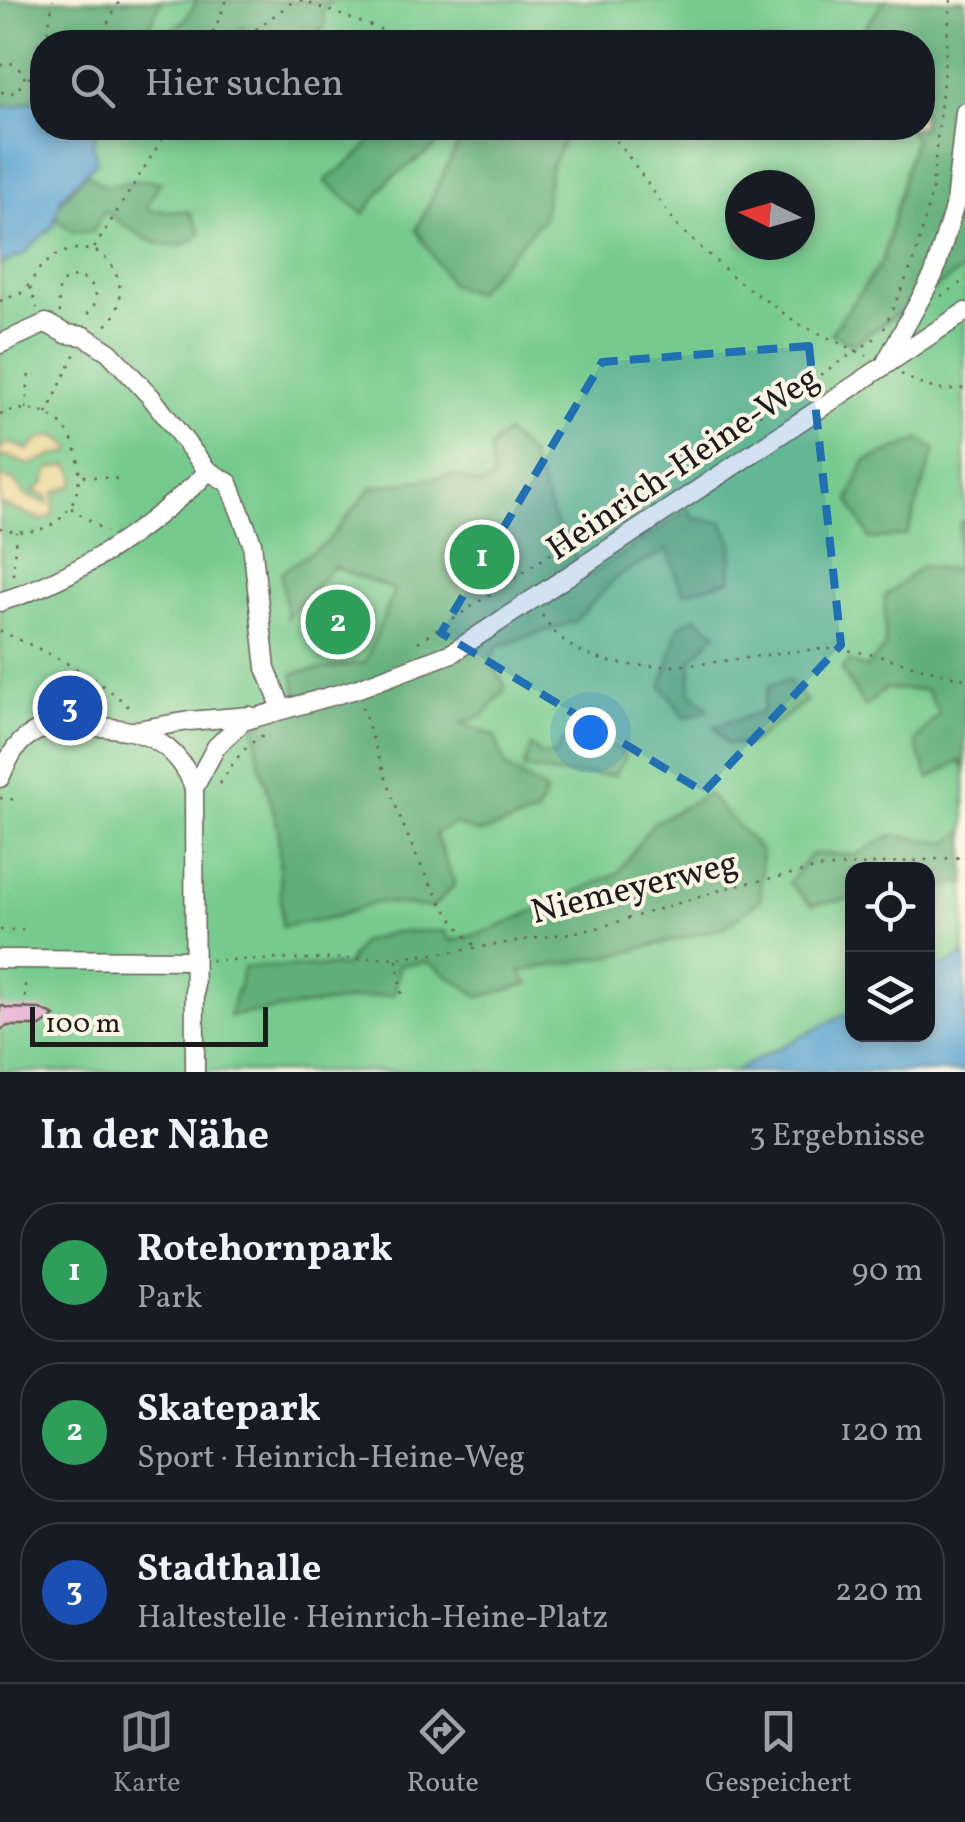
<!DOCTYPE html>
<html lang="de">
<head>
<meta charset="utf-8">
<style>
	body { margin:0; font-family:Vollkorn,serif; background:#242831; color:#f1f3f6 }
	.controls { position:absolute; right:30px; bottom:30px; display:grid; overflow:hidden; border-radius:20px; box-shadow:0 5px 15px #0003 }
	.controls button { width:90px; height:90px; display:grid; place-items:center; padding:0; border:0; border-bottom:2px solid #363941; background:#171b24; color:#f1f3f6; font:50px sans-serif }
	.compass { position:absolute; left:725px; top:170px; width:90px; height:90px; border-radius:50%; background:#171b24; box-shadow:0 5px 15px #0003; rotate:275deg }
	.scale { position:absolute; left:30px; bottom:25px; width:238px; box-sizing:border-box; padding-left:10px; border:5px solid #1c1c1c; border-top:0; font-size:28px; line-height:35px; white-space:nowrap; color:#1c1c1c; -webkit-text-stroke:8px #fcf5e5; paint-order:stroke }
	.you { position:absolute; left:590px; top:732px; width:35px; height:35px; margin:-25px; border:8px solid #fff; border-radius:50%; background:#1a73e8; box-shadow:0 0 0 15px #1a73e833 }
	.badge { display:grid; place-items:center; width:65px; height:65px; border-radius:50%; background:#8c9099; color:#fff; font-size:32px; font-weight:700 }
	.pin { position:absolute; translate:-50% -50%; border:5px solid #fff; box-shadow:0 2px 10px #0006 }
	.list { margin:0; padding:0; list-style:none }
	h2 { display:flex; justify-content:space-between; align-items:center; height:130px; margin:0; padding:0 40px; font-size:42px }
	h2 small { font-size:32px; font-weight:400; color:#9ea1a6 }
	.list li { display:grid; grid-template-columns:65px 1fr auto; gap:30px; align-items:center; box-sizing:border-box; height:140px; margin:0 20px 20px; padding:0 20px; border:2px solid #363941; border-radius:40px }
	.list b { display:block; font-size:38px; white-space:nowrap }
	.list p { margin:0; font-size:32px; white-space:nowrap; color:#9ea1a6 }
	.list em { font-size:32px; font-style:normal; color:#9ea1a6 }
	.icon { flex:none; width:55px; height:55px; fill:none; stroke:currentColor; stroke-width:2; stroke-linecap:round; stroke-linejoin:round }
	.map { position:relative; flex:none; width:965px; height:1072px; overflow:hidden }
	.search { position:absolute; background:#171b24; box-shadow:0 5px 15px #0003; left:30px; right:30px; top:30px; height:110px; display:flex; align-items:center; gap:25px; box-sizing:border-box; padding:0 35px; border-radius:40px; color:#9ea1a6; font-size:38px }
	.sheet { height:610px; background:#171b24 }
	nav { display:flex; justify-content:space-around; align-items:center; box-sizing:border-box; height:140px; border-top:2px solid #363941; background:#171b24; font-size:28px; color:#9ea1a6 }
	nav a { display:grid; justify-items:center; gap:5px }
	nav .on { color:#8c9099 }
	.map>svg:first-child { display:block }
	.green { fill:#76ca8e; stroke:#497355; stroke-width:2.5; fill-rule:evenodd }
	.forest { fill:#60ae79; stroke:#3e654a; stroke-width:2.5 }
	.sand { fill:#eeda9e; stroke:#857b5d; stroke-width:2.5 }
	.water { fill:#58a3d0; stroke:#3a6076; stroke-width:2.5 }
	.building { fill:#e5a5d3 }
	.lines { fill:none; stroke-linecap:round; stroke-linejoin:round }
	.minor-casing { stroke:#666155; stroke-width:21 }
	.path { stroke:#666155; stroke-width:2.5; stroke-dasharray:2.5 8; stroke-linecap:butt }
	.minor { stroke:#fff; stroke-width:18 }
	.marked { fill:#1f6fb2; fill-opacity:0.2; stroke:#1f6fb2; stroke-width:8; stroke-dasharray:20 12; stroke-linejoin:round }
	.labels { text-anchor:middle; stroke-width:8; stroke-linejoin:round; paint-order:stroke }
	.street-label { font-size:35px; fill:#1c1c1c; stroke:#fcf5e5 }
</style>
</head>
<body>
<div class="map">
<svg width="965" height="1072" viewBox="0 0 965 1072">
	<rect width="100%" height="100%" fill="#fcf5e5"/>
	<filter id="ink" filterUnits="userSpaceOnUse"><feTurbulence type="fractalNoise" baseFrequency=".01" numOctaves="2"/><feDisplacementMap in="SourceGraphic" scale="20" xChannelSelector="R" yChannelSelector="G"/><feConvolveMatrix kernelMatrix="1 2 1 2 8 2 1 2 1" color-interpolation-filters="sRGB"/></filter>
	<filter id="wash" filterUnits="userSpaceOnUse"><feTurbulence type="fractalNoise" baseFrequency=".0048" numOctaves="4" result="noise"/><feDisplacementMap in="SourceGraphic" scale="40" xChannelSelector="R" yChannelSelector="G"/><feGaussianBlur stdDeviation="2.25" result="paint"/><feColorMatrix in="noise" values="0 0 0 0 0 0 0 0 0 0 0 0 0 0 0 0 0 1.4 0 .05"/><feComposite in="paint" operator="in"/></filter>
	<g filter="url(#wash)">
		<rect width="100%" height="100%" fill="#efe1c0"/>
		<path class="green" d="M0,0h965v955l-37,18v-104h-76v142l-120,61h-732zM42,42h880v86h-880zM740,185h60v60h-60z"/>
		<g class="forest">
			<polygon points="0,0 162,0 146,33 134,42 42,42 42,98 12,107 0,105"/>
			<polygon points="197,0 332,0 323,11 325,25 315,42 248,42 244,26 225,42 152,42 185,20"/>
			<polygon points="885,0 965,0 965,268 853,344 831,333 882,262 914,138 906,128 922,128 922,42 863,42 864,29"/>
			<polygon points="381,128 441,128 435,147 390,179 364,214 325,181 360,154"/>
			<polygon points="472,128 570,128 550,169 543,219 474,293 451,285 416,230 464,132"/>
			<path d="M87,173l17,13 42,-6 14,2 -13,24 3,4 40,2 11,22c-33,31 -68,-5 -97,-23l-12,21h-18l-17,-12v-14z"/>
			<polygon points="506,433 529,454 555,521 587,577 689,509 694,518 722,522 733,542 730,580 683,593 667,550 618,576 574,622 499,646 490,659 506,687 485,715 461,723 495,736 506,767 546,792 537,814 481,833 454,824 435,834 455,885 432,908 377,902 335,917 282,927 278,828 258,757 255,725 297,695 293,673 365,663 394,590 333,567 287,618 281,572 327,542 372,487 455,475 480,485 493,480 490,448"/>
			<polygon points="920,440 935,449 907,535 870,539 849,500 865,461"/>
			<polygon points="965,520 965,770 960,761 929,779 915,742 939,713 926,690 884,689 865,707 841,669 849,662 866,668 885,647 885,596 922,566 956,570 960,522"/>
			<polygon points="696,617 717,633 692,659 690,690 709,710 685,718 662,686 679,626"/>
			<polygon points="788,680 807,701 748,745 726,744 715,726 762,712 768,687"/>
			<polygon points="589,725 626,756 615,775 558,774 523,769 531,746 541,755 555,755 562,741"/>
			<polygon points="708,794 762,852 760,900 725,927 616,955 521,971 528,984 480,997 428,962 399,965 395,994 229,1016 244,967 346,966 361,942 393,932 444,931 451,941 492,930 618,873 653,823"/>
			<polygon points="965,831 965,883 928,889 928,869 852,869 852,899 811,905 789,883 811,854 856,855 892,835 947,843"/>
		</g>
		<g class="sand">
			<polygon points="56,436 71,447 70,453 61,453 28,465 8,456 0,457 0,448 9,443 28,450 42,438"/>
			<polygon points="69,465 75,475 75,484 55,492 53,514 44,520 0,504 0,473 3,478 13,480 26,496 48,504 48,496 33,492 45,483 49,469"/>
		</g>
		<g class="water">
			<polygon points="42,98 42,128 97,128 93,142 97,161 61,198 53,227 36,241 26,253 0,265 0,105 12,107"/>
			<polygon points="965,955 965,1072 732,1072 852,1011 852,1034 928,1034 928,973"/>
		</g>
		<g id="blocks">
			<polygon class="building" points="0,1005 8,1008 40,1009 55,1016 40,1026 8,1026 0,1030"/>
		</g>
	</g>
	<g filter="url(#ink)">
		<use href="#blocks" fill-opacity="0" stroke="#666155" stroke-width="2.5"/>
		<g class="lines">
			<defs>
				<g id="minor">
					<polyline points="0,344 46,323 66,334 84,336 109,352 151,397 207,470 229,483 252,543 266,668 282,709"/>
					<polyline points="887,360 934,274 955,204 965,112"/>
					<path d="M0,602c68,-21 127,-59 180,-105 10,-9 22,-16 27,-27"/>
					<polyline points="137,730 189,721 250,716"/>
					<path d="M0,778c10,-23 18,-41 43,-49 61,-4 127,-9 151,59l1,284"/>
					<polyline points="194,788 216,747 243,721 356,689 452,653 965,312"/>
					<polyline points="0,959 194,960"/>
				</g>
			</defs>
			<use href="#minor" class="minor-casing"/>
			<g class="path">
				<polyline points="300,0 415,42"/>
				<polyline points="46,42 53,0"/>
				<polyline points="98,42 120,0"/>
				<polyline points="209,42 227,0"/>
				<polyline points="239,42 295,0"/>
				<polyline points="0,65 14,63 25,76 17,92 6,94 0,91"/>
				<polyline points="28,78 41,76"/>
				<polyline points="599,128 620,144 678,227 738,281 799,324 867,356"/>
				<path d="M96,251c28,17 33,57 7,77"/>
				<polyline points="30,287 37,308"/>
				<polyline points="941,296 965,280"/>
				<polyline points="0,301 24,292 40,268 56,255 73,249 93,250 169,128"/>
				<path d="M60,313c-2,-17 -6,-36 20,-36 21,8 20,28 4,40"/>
				<polyline points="884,329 915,258 932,191 951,0"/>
				<path d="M901,374c21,12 40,20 64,14"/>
				<polyline points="26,409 29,371"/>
				<path d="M0,414c100,-35 111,144 0,114"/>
				<polyline points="47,414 75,353"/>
				<polyline points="83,476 121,479"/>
				<polyline points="71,508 106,532"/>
				<polyline points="13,575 16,532"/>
				<path d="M542,615c54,91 207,33 288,34 42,1 94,21 135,30"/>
				<path d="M0,631c39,17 103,47 130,78v5"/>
				<polyline points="418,642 880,335"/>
				<path d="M362,707c28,81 53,176 113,239"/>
				<path d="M220,784c14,-23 25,-40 49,-52"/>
				<polyline points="0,798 18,800"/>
				<polyline points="0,930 31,930"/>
				<polyline points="211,960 397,958 449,952 594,929 734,886 821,868 965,857"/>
				<polyline points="397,960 402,999"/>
				<polyline points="25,1008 25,977"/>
			</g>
			<use href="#minor" class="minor"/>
		</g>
	</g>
	<path class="marked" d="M809,346l32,299 -137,147 -263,-159 161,-271z"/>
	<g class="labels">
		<g class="street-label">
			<text transform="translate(682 462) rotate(-34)" y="12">Heinrich-Heine-Weg</text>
			<text transform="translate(634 886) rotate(-14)" y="12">Niemeyerweg</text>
		</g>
	</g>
</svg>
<div class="controls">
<button><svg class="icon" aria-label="locate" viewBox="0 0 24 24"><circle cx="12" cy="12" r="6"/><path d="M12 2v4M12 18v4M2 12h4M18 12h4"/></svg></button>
<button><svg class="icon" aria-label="layers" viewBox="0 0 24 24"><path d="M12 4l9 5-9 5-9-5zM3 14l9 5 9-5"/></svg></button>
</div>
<svg class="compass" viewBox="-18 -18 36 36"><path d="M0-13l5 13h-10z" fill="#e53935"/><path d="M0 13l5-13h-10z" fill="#9ea1a6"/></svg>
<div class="scale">100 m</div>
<div class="you"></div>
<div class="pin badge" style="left:482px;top:557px;background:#2e9e5b">1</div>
<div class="pin badge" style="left:338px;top:622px;background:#2e9e5b">2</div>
<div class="pin badge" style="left:70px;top:708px;background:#1a4fb4">3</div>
<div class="search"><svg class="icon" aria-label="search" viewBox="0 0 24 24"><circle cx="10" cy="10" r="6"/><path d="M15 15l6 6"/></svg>Hier suchen</div>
</div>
<section class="sheet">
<h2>In der Nähe<small>3 Ergebnisse</small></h2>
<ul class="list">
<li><span class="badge" style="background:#2e9e5b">1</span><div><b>Rotehornpark</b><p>Park</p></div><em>90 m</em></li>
<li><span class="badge" style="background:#2e9e5b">2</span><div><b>Skatepark</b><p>Sport · Heinrich-Heine-Weg</p></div><em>120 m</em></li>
<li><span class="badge" style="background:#1a4fb4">3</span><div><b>Stadthalle</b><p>Haltestelle · Heinrich-Heine-Platz</p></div><em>220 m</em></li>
</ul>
</section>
<nav>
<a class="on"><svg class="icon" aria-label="map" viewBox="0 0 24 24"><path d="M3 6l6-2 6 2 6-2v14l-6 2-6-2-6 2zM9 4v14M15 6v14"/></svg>Karte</a>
<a><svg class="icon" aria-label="directions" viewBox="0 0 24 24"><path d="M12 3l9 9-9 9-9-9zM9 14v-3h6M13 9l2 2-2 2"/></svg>Route</a>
<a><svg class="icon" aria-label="saved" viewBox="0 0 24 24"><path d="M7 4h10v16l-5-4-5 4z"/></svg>Gespeichert</a>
</nav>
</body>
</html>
